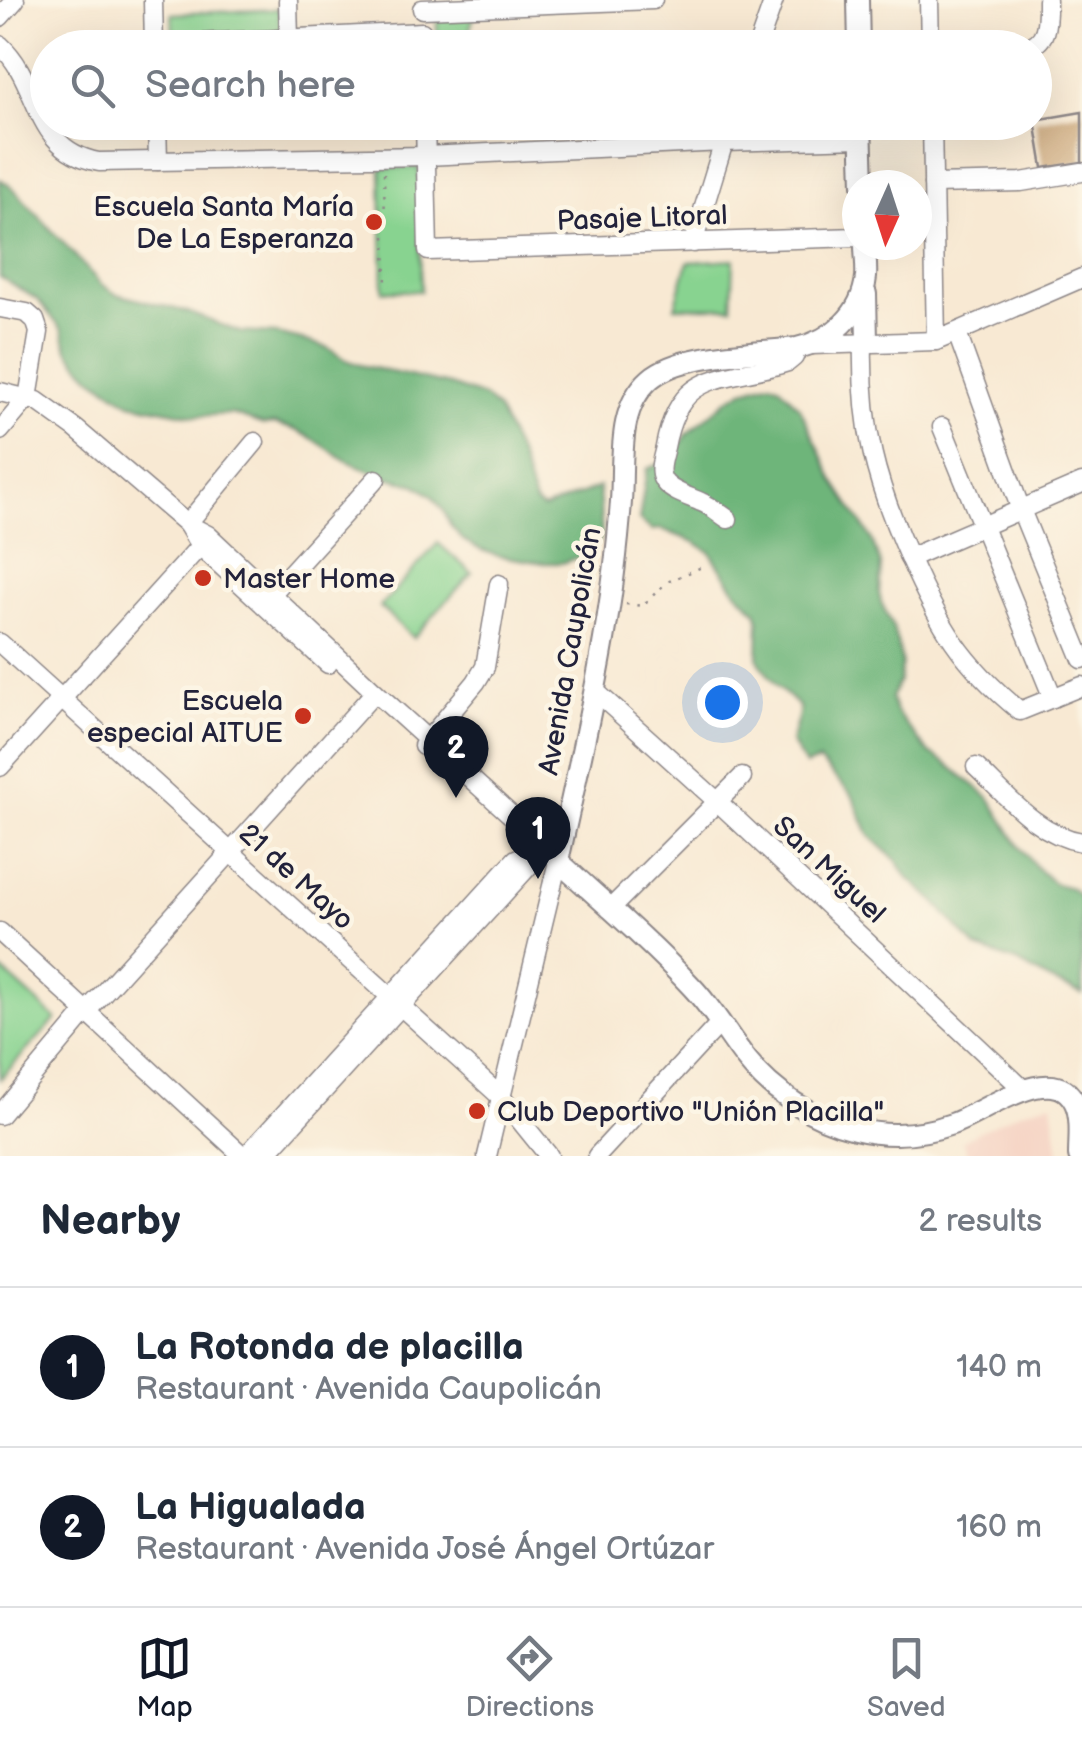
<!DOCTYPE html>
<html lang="en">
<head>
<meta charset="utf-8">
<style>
	body { margin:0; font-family:"Balsamiq Sans",sans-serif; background:#f6f6f7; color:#1f2937 }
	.compass { position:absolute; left:842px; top:170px; width:90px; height:90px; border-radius:50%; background:#fff; box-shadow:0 10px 40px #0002; rotate:183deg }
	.you { position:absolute; left:722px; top:702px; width:35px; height:35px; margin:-25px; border:8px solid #fff; border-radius:50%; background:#1a73e8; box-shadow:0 0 0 15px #1a73e833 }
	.badge { display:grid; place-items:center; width:65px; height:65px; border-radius:50%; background:#111827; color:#fff; font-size:32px; font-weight:700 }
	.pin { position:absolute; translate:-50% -82px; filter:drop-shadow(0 2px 5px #0008) }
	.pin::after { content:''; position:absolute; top:52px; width:35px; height:30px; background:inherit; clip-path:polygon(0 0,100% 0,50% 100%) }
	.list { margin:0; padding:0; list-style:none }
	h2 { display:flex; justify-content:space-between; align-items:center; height:130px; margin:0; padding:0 40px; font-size:42px }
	h2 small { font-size:32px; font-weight:400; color:#747a83 }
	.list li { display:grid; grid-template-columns:65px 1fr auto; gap:30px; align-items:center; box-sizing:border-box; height:160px; padding:0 40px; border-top:2px solid #e0e1e3 }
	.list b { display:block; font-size:38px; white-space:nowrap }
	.list p { margin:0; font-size:32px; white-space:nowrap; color:#747a83 }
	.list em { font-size:32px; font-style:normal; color:#747a83 }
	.icon { flex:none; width:55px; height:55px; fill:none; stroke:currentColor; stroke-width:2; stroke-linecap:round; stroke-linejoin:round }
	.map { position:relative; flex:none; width:1082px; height:1156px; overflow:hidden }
	.search { position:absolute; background:#fff; box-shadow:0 10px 40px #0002; left:30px; right:30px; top:30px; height:110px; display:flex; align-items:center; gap:25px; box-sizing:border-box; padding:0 35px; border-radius:55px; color:#747a83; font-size:38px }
	.sheet { height:450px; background:#fff }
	nav { display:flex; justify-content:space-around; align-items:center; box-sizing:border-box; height:140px; border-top:2px solid #e0e1e3; background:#fff; font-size:28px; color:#747a83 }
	nav a { display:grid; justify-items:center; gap:5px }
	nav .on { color:#111827 }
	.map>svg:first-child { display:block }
	.built { fill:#f5d2c2 }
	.green { fill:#88d390; stroke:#557a66; stroke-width:2.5 }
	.forest { fill:#6eb57a; stroke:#486c5a; stroke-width:2.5 }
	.building { fill:#caa679 }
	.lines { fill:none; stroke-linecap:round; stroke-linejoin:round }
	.minor-casing { stroke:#8d8687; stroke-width:21 }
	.major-casing { stroke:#8d8687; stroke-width:24 }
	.path { stroke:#8d8687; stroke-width:2.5; stroke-dasharray:2.5 8; stroke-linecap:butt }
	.minor { stroke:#fff; stroke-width:18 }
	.major { stroke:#fff; stroke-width:20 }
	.poi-dot { fill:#c8321e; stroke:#fcf5e5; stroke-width:4 }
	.labels { text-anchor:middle; stroke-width:9; stroke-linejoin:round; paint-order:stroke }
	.poi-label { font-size:28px; fill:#22223b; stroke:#fcf5e5; text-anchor:end }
	.street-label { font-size:28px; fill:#22223b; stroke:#fcf5e5 }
</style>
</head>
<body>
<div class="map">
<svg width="1082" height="1156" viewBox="0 0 1082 1156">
	<rect width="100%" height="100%" fill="#fcf5e5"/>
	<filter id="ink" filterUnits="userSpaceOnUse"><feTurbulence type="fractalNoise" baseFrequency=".01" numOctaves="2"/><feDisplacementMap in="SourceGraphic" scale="20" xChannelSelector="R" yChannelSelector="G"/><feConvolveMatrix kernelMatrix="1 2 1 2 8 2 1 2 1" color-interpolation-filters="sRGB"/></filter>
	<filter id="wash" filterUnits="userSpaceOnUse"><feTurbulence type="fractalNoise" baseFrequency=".0048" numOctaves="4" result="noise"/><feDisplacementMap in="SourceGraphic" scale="40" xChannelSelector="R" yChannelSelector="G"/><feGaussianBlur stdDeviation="2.25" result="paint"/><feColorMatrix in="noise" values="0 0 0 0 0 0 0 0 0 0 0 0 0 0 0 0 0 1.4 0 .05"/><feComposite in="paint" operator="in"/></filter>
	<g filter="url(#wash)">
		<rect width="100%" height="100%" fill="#f8e9d3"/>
		<polygon class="built" points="1052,1102 1059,1152 1056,1156 968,1156 962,1140 1019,1112"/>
		<g class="green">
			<polygon points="279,9 281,34 173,39 172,14"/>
			<polygon points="474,16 464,47 437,47 437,19"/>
			<polygon points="419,167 421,291 383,291 381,168"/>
			<polygon points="734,259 732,307 675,307 688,262"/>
			<polygon points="438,543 472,573 413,638 380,607"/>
			<polygon points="3,971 56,1019 0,1079 0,974"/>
		</g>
		<g class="forest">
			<polygon points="0,179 12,187 101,284 116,294 188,312 240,332 277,334 310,342 328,348 344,359 360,365 450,385 484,397 498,410 520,458 535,503 543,509 599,487 602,535 599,542 582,556 562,563 544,563 499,556 481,550 463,540 451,526 443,510 431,495 416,485 379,475 345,460 310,437 293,429 275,424 264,425 232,414 195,416 130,403 93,378 80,365 68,350 62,330 38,300 0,277"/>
			<polygon points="771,382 780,386 800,408 834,481 871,538 881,565 879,593 881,602 893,627 902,663 899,681 891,698 896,712 928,752 946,763 989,797 1019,846 1037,868 1053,883 1071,888 1082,898 1082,994 1051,981 1017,962 976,948 933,900 907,877 897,861 870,836 852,795 819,761 805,766 791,742 799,715 799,706 776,686 760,663 758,657 759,620 756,611 736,591 710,552 695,542 679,536 661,529 652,530 639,520 647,469 671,459 687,434 727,400 744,390"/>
		</g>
		<g id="blocks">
			<polygon class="building" points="1082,112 1082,162 1043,168 1035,120"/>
		</g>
	</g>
	<g filter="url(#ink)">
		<use href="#blocks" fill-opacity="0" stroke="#8d8687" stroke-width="2.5"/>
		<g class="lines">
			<defs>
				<g id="minor">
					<polyline points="153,0 154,48"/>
					<polyline points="288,0 289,40"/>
					<polyline points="929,0 930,48"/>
					<polyline points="422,9 653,0"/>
					<polyline points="0,17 15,0"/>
					<path d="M0,45c42,38 31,105 99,117l327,-6 298,-14 138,-4"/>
					<polyline points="154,45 422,32"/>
					<polyline points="757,48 774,0"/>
					<path d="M1025,48c24,-5 22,-28 22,-48"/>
					<polyline points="157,122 158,161"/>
					<polyline points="425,122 428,251 857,237"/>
					<polyline points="932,122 936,341"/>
					<polyline points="933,184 1021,182 1082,172"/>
					<polyline points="693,243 730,122"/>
					<polyline points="0,308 27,313 35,320 39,332 28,398 0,431"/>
					<polyline points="957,333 1021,510 1082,659"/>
					<path d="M863,342c-2,86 12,138 46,215 30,68 53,107 111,154l62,-25"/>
					<polyline points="811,345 936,341 1082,278"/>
					<polyline points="0,392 37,401 76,429 187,524 208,535 375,692 542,843 558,861"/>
					<polyline points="942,427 1053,698"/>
					<path d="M728,519c-9,-6 -17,-13 -27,-17 -11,-5 -26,-9 -35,-18 -10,-10 -4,-24 -1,-37 15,-81 59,-64 123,-85l6,-5 3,-9"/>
					<polyline points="187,524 200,546 328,664"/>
					<polyline points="187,524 255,442"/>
					<polyline points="909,558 1082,483"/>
					<polyline points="266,600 376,479"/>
					<polyline points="0,643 501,1097 549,1156"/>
					<polyline points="595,691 718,802 1024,1090"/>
					<polyline points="423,746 476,682 485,667 499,584"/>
					<polyline points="0,767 200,546"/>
					<path d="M976,767c31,29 62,68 106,75"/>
					<polyline points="610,909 742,777"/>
					<polyline points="0,932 243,1156"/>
					<polyline points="0,1115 87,1011 375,692"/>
					<polyline points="246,1156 516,859 536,850"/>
					<polyline points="264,1156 528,867 539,847"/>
					<polyline points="487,1156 558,861"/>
					<polyline points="597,1156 720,1023"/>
				</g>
				<g id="major">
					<polyline points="858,0 859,48"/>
					<polyline points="861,122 863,185"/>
					<path d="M865,245c0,11 2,22 1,32 -4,38 -34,63 -69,71 -41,5 -116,4 -147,31 -34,30 -26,81 -29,122 -8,122 -37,241 -63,360 45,41 92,81 134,126 21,22 36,49 55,73 26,33 66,59 108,69 32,8 66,6 97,-5 30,-10 102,-66 123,-21 7,15 4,37 4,53"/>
					<polyline points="866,294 867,341"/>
				</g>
			</defs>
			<use href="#minor" class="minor-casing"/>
			<use href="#major" class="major-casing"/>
			<g class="path">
				<polyline points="384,173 386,288"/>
				<polyline points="626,604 642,606 667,582 704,566"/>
			</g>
			<use href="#minor" class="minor"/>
			<use href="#major" class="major"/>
		</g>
	</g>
	<g class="poi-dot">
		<circle cx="374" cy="222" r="10"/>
		<circle cx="203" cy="578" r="10"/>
		<circle cx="303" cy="716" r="10"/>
		<circle cx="477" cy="1111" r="10"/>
	</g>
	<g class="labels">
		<g class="poi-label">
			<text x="354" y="216">Escuela Santa María<tspan x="354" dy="32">De La Esperanza</tspan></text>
			<text x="223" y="588" text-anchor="start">Master Home</text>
			<text x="283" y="710">Escuela<tspan x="283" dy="32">especial AITUE</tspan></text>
			<text x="497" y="1121" text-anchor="start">Club Deportivo "Unión Placilla"</text>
		</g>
		<g class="street-label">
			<text transform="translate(642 217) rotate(-2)" y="10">Pasaje Litoral</text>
			<text transform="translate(569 651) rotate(-80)" y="10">Avenida Caupolicán</text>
			<text transform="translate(830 869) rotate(43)" y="10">San Miguel</text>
			<text transform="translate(297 876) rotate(42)" y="10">21 de Mayo</text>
		</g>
	</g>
</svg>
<svg class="compass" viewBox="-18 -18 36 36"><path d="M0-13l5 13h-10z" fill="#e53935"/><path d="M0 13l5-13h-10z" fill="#747a83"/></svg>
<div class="you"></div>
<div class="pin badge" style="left:538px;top:879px">1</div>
<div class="pin badge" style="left:456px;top:798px">2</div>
<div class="search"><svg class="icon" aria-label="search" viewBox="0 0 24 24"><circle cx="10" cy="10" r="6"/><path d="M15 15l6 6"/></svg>Search here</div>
</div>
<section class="sheet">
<h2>Nearby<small>2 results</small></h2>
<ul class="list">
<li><span class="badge">1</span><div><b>La Rotonda de placilla</b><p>Restaurant · Avenida Caupolicán</p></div><em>140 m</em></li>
<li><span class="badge">2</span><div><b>La Higualada</b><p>Restaurant · Avenida José Ángel Ortúzar</p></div><em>160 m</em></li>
</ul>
</section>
<nav>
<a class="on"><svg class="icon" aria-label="map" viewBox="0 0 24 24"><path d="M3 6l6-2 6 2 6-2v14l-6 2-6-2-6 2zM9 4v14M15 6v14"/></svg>Map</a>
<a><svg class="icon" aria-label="directions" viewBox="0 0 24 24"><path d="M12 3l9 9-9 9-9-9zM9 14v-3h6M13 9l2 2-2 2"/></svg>Directions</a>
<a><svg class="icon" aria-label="saved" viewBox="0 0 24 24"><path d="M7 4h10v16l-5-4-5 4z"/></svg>Saved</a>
</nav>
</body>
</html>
